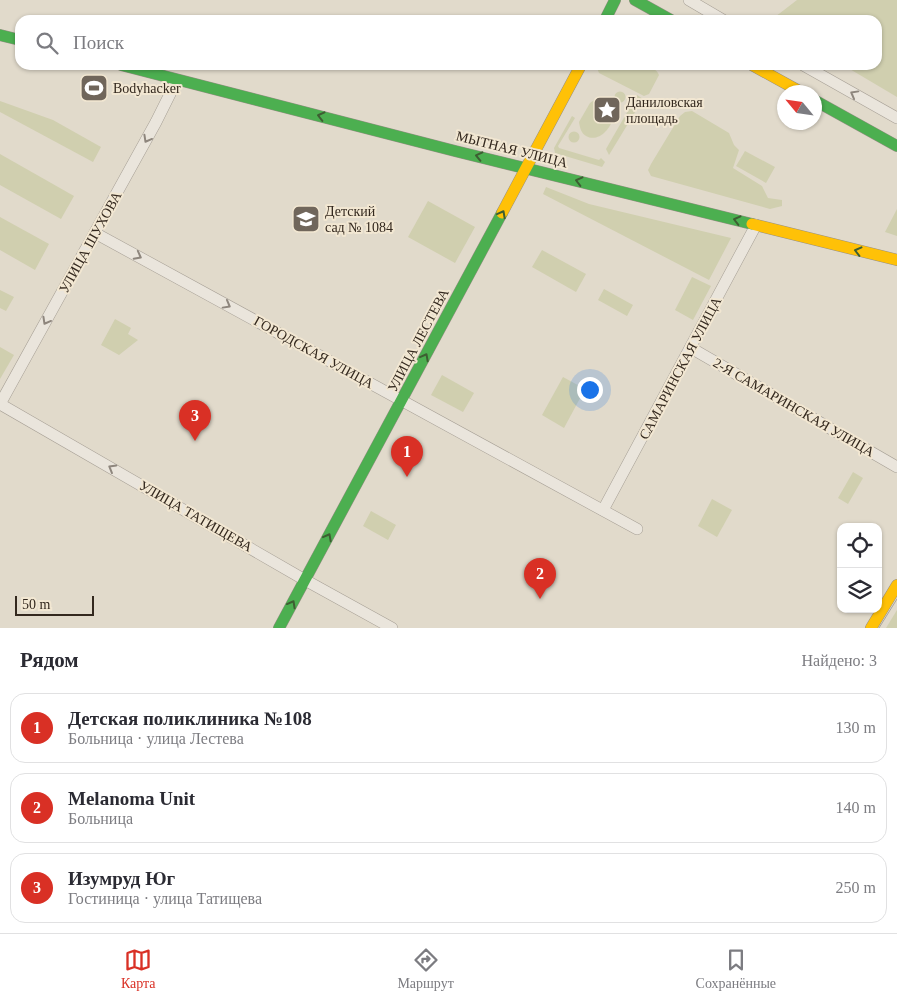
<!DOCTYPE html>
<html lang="ru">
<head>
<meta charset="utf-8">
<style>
	body { margin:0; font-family:Georgia,serif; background:#f7f7f7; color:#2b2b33 }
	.controls { position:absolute; right:15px; bottom:15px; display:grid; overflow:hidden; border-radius:10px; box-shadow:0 1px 4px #0004 }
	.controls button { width:45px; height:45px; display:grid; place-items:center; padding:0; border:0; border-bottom:1px solid #e1e1e2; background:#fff; color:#2b2b33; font:25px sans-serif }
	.compass { position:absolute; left:777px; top:85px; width:45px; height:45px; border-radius:50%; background:#fff; box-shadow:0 1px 4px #0004; rotate:299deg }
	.scale { position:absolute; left:15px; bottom:12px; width:79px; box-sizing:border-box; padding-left:5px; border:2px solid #33281e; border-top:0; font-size:14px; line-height:18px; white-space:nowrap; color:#33281e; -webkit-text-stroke:4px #f2e7d2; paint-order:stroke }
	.you { position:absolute; left:589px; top:389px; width:18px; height:18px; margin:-12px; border:4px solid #fff; border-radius:50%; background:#1a73e8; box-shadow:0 0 0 8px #1a73e833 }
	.badge { display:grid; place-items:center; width:32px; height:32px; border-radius:50%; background:#d93025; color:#fff; font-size:16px; font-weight:700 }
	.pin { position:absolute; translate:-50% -41px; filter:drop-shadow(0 1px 2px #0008) }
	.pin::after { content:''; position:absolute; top:26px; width:18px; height:15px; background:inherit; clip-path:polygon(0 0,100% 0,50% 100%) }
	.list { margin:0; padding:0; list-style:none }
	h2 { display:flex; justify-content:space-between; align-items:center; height:65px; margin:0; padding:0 20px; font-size:21px }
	h2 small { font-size:16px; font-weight:400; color:#7c7c81 }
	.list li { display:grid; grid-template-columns:32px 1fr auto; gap:15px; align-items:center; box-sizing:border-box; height:70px; margin:0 10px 10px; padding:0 10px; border:1px solid #e1e1e2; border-radius:15px }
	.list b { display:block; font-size:19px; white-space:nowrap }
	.list p { margin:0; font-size:16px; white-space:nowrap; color:#7c7c81 }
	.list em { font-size:16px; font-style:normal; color:#7c7c81 }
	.icon { flex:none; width:28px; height:28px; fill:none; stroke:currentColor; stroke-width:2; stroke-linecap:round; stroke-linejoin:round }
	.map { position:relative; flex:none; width:897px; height:628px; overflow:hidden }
	.search { position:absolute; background:#fff; box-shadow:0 1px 4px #0004; left:15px; right:15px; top:15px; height:55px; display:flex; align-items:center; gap:12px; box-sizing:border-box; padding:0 18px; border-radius:15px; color:#7c7c81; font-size:19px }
	.sheet { height:305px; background:#fff }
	nav { display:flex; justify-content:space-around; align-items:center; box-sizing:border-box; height:70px; border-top:1px solid #e1e1e2; background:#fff; font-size:14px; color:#7c7c81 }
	nav a { display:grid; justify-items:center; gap:2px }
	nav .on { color:#d93025 }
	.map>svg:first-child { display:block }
	.green { fill:#d0cfaf }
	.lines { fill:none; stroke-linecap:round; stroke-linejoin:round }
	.street-casing { stroke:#a69f95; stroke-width:12 }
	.fast-casing { stroke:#968f85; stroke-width:12 }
	.slow-casing { stroke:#968f85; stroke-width:12 }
	.street { stroke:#eae5dc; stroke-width:11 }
	.fast { stroke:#4caf50; stroke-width:11 }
	.slow { stroke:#ffc107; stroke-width:11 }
	.tram { stroke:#a8a49d; stroke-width:1 }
	.oneway { stroke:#8e867d }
	.oneway2 { stroke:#3d5e32 }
	.labels { text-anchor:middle; stroke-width:4; stroke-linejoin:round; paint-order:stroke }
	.poi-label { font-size:14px; fill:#33281e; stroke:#f2e7d2; text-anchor:start }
	.street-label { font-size:14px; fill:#33281e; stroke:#f2e7d2 }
</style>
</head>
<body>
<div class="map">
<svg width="897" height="628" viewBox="0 0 897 628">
	<rect width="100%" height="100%" fill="#e1dacb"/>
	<g class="green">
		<polygon points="797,0 897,0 897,97 843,65 877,65 877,20 771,20"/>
		<path d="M597,65h41c9,5 17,0 21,10l-10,19 -5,2 -45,-23 -2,-5z"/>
		<circle cx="620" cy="97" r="5.5"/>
		<polygon points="637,95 643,99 609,155 606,149"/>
		<path d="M597,98c34,-1 10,50 -11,38 -5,-3 -6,-8 -7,-14l11,-19z"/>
		<polygon points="0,101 53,120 101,147 93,162 0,112"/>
		<polygon points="692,111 729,133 734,145 739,150 733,168 762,186 768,198 782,200 782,206 770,209 651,176 648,170 651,164 680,116 685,112"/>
		<polygon points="572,116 575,118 558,146 559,148 599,160 601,158 605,162 602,167 555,153 554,148"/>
		<circle cx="574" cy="137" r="5.5"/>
		<polygon points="745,151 775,167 766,183 736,166"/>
		<polygon points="0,154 74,196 61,219 0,185"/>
		<polygon points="546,187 589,204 731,238 709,280 543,194"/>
		<polygon points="428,201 475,227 455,263 408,237"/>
		<polygon points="897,209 897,236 885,232"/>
		<polygon points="0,217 49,244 35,270 0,250"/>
		<polygon points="542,250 586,274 576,292 532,267"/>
		<polygon points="692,277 711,286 693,320 675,310"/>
		<polygon points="604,289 633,305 627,316 598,300"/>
		<polygon points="0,290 14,297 6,311 0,308"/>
		<polygon points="115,319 131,328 128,334 138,340 119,355 101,345"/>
		<polygon points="0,347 14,355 0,379"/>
		<polygon points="442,375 474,393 463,412 431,395"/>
		<polygon points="563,377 585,389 564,428 542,415"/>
		<polygon points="853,472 863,478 848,504 838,498"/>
		<polygon points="712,499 732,510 717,537 698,526"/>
		<polygon points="371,511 396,525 388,540 363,526"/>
		<polygon points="897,610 897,628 886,628"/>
	</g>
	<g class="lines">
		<defs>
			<g id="street">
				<polyline points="689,0 723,20"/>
				<polyline points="803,65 897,118"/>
				<polyline points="95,233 637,529"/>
				<polyline points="691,348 897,467"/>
				<polyline points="0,404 305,580 392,628"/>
				<polyline points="0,404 156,122 177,80"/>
				<polyline points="603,510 756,225"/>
			</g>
			<g id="fast">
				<polyline points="635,0 671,20"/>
				<polyline points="605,20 615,0"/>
				<polyline points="0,35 20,40"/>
				<polyline points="121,65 455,151 752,224"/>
				<polyline points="814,100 897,146"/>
				<polyline points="279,628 502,213"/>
			</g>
			<g id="slow">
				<polyline points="752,65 801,92"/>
				<polyline points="502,213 581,65"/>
				<polyline points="752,224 897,260"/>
				<polyline points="871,628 897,585"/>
			</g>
		</defs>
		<use href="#street" class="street-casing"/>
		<use href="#fast" class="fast-casing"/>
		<use href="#slow" class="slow-casing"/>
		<use href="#street" class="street"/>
		<use href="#fast" class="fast"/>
		<use href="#slow" class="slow"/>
		<polyline class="tram" points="879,628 897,599"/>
	</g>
	<defs><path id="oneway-chevron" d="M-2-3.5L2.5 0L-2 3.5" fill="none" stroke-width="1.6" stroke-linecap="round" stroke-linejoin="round" transform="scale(1.25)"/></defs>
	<g class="oneway">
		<use href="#oneway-chevron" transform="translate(854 94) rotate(-151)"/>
		<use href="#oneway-chevron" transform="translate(147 139) rotate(119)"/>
		<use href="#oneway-chevron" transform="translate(138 256) rotate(28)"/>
		<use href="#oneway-chevron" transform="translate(227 305) rotate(29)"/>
		<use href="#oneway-chevron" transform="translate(46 321) rotate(119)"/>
		<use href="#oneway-chevron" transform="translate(112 468) rotate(-150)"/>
	</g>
	<g class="oneway2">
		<use href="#oneway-chevron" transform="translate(321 116) rotate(-166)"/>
		<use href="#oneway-chevron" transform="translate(479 156) rotate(-167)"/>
		<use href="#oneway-chevron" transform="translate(579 181) rotate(-166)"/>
		<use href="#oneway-chevron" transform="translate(502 214) rotate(-62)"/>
		<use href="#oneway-chevron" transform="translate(737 220) rotate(-166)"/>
		<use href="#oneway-chevron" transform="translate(858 251) rotate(-166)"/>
		<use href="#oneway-chevron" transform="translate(425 357) rotate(-62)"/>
		<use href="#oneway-chevron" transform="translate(328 537) rotate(-62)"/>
		<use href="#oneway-chevron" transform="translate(292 604) rotate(-61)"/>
	</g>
	<defs>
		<symbol id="stadium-square" viewBox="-11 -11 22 22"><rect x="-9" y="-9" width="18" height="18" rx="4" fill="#70665b" stroke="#f2e7d2"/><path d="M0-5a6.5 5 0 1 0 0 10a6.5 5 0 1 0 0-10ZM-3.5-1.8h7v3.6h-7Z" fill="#fff"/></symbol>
		<symbol id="sight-square" viewBox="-11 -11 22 22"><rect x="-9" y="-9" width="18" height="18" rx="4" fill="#70665b" stroke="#f2e7d2"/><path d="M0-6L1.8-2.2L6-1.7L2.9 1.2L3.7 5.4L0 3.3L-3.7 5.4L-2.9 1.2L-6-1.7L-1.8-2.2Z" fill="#fff"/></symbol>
		<symbol id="school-square" viewBox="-11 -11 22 22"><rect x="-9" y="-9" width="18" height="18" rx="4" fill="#70665b" stroke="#f2e7d2"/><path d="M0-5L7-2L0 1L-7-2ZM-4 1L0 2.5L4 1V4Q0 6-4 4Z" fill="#fff"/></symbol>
	</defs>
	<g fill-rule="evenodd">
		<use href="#stadium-square" x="78" y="72" width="32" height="32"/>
		<use href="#sight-square" x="591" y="94" width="32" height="32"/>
		<use href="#school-square" x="290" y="203" width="32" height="32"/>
	</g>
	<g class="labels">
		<g class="poi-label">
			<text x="113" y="93">Bodyhacker</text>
			<text x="626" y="107">Даниловская<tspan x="626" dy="16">площадь</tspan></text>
			<text x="325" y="216">Детский<tspan x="325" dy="16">сад № 1084</tspan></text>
		</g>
		<g class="street-label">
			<text transform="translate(512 149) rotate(14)" y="5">МЫТНАЯ УЛИЦА</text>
			<text transform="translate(90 242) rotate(-61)" y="5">УЛИЦА ШУХОВА</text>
			<text transform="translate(418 340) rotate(-62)" y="5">УЛИЦА ЛЕСТЕВА</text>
			<text transform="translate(314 352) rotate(29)" y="5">ГОРОДСКАЯ УЛИЦА</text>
			<text transform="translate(680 368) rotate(-62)" y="5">САМАРИНСКАЯ УЛИЦА</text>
			<text transform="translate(794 407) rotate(30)" y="5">2-Я САМАРИНСКАЯ УЛИЦА</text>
			<text transform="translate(196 516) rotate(30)" y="5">УЛИЦА ТАТИЩЕВА</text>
		</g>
	</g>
</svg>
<div class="controls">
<button><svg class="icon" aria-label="locate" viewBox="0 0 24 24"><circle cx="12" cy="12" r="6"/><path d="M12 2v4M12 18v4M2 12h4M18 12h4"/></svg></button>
<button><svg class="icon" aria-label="layers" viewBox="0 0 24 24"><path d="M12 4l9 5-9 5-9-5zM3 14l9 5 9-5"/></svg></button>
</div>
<svg class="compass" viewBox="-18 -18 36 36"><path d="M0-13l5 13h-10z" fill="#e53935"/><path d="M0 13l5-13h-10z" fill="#7c7c81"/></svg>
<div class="scale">50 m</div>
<div class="you"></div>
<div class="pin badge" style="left:407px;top:477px">1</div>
<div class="pin badge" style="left:540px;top:599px">2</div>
<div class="pin badge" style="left:195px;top:441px">3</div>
<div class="search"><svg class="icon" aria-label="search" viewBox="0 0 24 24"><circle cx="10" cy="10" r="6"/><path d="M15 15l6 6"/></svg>Поиск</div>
</div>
<section class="sheet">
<h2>Рядом<small>Найдено: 3</small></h2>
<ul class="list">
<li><span class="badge">1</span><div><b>Детская поликлиника №108</b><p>Больница · улица Лестева</p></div><em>130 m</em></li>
<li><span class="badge">2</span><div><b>Melanoma Unit</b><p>Больница</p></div><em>140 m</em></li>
<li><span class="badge">3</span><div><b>Изумруд Юг</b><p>Гостиница · улица Татищева</p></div><em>250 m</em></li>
</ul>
</section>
<nav>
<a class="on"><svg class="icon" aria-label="map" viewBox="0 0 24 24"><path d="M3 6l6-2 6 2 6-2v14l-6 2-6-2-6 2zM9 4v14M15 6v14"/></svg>Карта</a>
<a><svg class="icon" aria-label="directions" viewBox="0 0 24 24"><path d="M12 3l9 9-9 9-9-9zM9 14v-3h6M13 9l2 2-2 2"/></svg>Маршрут</a>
<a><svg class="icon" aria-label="saved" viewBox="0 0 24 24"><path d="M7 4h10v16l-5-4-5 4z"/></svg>Сохранённые</a>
</nav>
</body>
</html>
